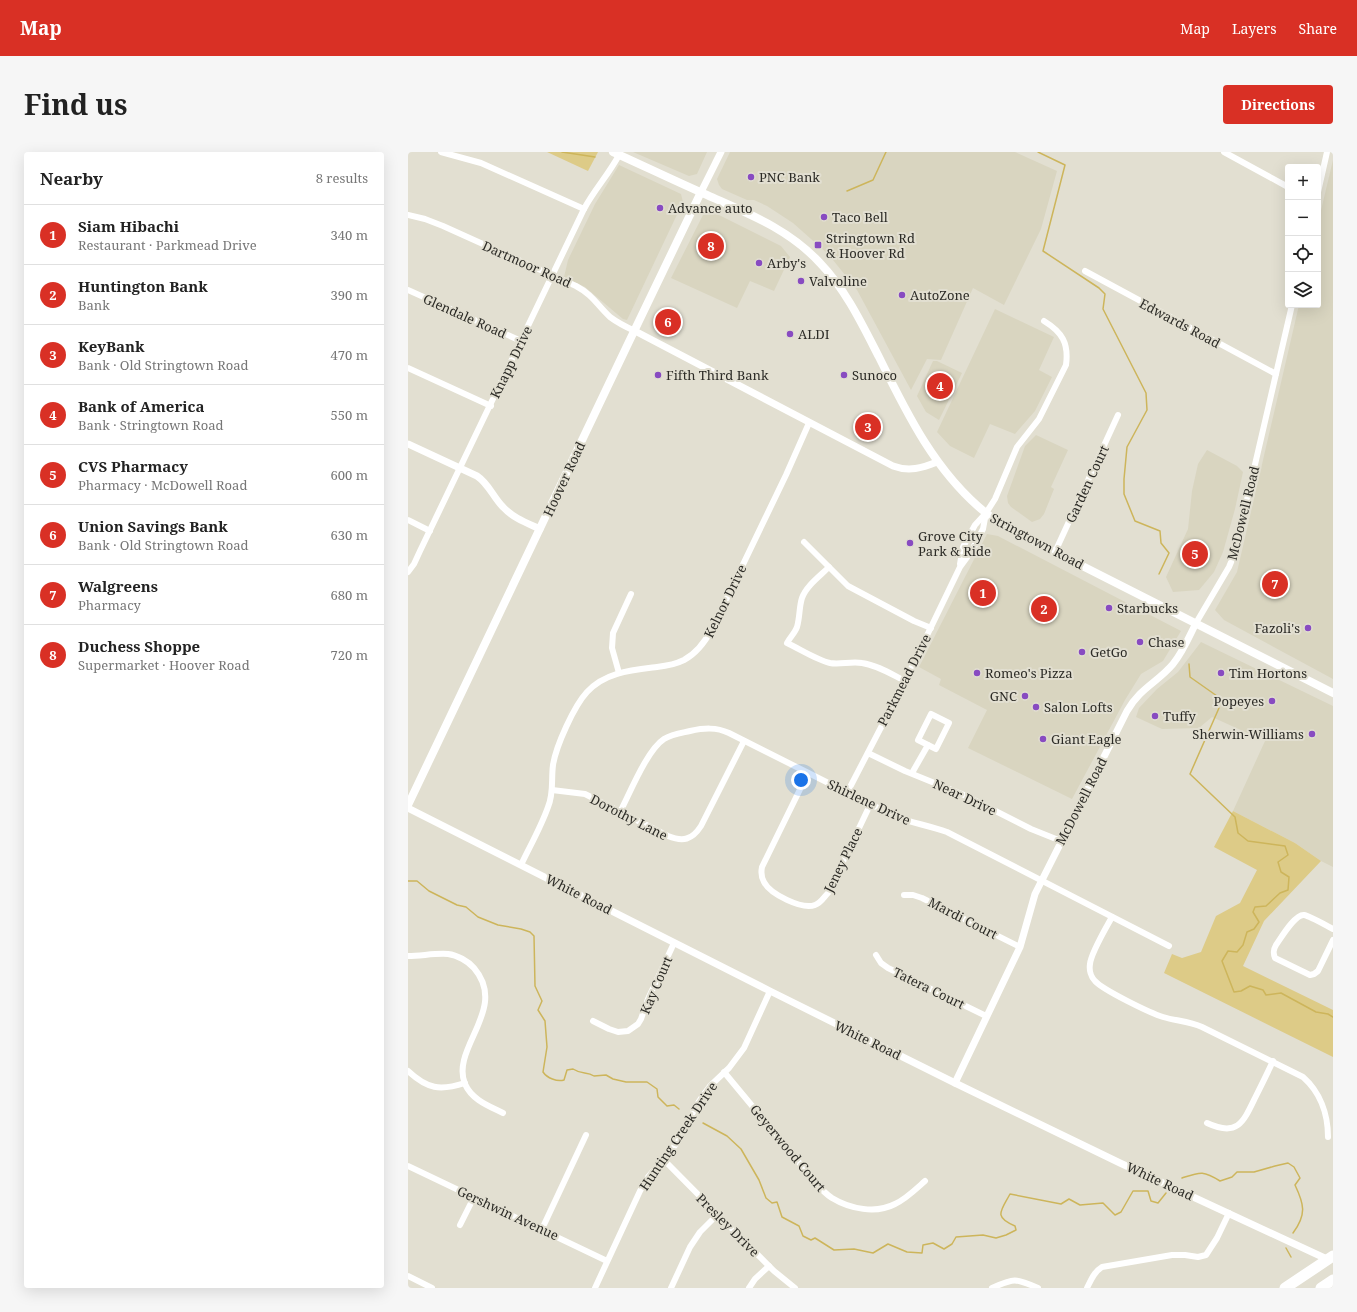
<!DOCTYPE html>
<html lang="en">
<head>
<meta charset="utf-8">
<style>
	body { margin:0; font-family:"Noto Serif",serif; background:#f6f6f6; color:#222 }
	.controls { position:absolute; right:12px; top:12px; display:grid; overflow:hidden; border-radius:4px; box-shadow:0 4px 16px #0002 }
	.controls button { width:36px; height:36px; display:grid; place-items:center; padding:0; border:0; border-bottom:1px solid #e0e0e0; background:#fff; color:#222; font:20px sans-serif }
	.you { position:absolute; left:393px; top:628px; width:14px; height:14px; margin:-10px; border:3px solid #fff; border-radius:50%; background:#1a73e8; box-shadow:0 0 0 6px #1a73e833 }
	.badge { display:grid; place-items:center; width:26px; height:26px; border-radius:50%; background:#d93025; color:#fff; font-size:13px; font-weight:700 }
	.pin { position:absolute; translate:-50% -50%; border:2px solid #fff; box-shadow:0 1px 4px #0006 }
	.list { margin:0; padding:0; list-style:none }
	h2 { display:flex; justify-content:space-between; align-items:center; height:52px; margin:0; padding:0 16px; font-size:17px }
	h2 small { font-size:13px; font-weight:400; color:#767676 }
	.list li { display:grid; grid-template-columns:26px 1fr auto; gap:12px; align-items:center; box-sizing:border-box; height:60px; padding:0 16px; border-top:1px solid #e0e0e0 }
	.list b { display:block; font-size:15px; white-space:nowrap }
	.list p { margin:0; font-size:13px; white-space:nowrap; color:#767676 }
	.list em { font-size:13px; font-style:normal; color:#767676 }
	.icon { flex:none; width:22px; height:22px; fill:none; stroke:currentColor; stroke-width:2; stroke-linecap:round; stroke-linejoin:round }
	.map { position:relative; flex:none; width:925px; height:1136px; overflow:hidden; border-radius:4px }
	header { display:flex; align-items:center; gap:24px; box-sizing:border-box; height:56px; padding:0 20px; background:#d93025; color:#fff }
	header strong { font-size:19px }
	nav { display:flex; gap:22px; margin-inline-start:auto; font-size:14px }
	.intro { display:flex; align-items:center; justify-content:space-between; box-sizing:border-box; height:96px; padding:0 24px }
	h1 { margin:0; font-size:28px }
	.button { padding:10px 18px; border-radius:4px; background:#d93025; color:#fff; font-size:14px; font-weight:700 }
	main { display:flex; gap:24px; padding:0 24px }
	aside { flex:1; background:#fff; border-radius:4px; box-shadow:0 4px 16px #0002 }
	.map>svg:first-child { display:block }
	.built { fill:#d9d5c0 }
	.green { fill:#ddcb87 }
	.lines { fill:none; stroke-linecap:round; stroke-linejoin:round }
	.stream { stroke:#cdb55b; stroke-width:1.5 }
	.minor { stroke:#fff; stroke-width:6 }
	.tertiary { stroke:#fff; stroke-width:7 }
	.secondary { stroke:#fff; stroke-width:8 }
	.motorway { stroke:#fff; stroke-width:11 }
	.poi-dot { fill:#884bc1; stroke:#e2dfd1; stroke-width:1.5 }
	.labels { text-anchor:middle; stroke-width:4; stroke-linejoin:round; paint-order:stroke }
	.poi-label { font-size:13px; fill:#2c2b26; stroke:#e2dfd1; text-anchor:start }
	.street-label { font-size:13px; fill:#2c2b26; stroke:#e2dfd1 }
</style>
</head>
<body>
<header>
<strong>Map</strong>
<nav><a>Map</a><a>Layers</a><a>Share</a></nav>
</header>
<div class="intro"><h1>Find us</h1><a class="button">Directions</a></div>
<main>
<aside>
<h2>Nearby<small>8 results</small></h2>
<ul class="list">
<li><span class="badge">1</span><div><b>Siam Hibachi</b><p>Restaurant · Parkmead Drive</p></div><em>340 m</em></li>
<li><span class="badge">2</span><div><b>Huntington Bank</b><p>Bank</p></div><em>390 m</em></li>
<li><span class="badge">3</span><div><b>KeyBank</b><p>Bank · Old Stringtown Road</p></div><em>470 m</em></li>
<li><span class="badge">4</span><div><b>Bank of America</b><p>Bank · Stringtown Road</p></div><em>550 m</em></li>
<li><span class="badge">5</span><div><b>CVS Pharmacy</b><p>Pharmacy · McDowell Road</p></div><em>600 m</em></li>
<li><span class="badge">6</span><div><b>Union Savings Bank</b><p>Bank · Old Stringtown Road</p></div><em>630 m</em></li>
<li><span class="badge">7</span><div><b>Walgreens</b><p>Pharmacy</p></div><em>680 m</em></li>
<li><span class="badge">8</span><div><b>Duchess Shoppe</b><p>Supermarket · Hoover Road</p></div><em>720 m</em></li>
</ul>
</aside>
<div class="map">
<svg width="925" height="1136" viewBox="0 0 925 1136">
	<rect width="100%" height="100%" fill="#e2dfd1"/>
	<g class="built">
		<polygon points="225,0 299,0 289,22 281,24"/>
		<polygon points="322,0 607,0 649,19 633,77 596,153 565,136 533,208 519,207 503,238 449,138 421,103 385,71 359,54 346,48 339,48 314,37 311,33 309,27"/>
		<polygon points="925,8 925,527 816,468 807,458 829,420 891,153 910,153 910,71"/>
		<polygon points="211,13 273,42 275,50 219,168 215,167 177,135 156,125 160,108 187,52"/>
		<polygon points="309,62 373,94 382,105 366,139 342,129 329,156 263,126 295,63"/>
		<polygon points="587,157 646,185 631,218 644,225 627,259 607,282 582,272 566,306 542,294 529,280"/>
		<polygon points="525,209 529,209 554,221 531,268 518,260 509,244"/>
		<polygon points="628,283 660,298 643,335 646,337 636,362 632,367 624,370 603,355 600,351 599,344 617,294"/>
		<polygon points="799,298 829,314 835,320 827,357 815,400 806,420 791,438 765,440 758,425 780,377 784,339 790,312"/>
		<polygon points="579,382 590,384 773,479 755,509 733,522 717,548 664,647 560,596 579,558 531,533 533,527 511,515"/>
		<polygon points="793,490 925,554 925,715 913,709 887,691 825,659 857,589 804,565 791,576 754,577 728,565 731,556 749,537 770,520"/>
	</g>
	<g class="green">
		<polygon points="139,0 190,0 180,19"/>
		<polygon points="825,659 887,691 913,709 856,769 835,814 925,858 925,905 756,821 764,802 774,806 793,800 808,764 832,751 849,718 806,695"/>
	</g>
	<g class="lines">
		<g class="stream">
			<polyline points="154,0 187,5"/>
			<polyline points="630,0 657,13 635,99 691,136 697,142 695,157 738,241 739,258 719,295 716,327 716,342 727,369 752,379 753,391 761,401 751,422"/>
			<polyline points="439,39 465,28 478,0"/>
			<polyline points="781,512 782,525 809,544 811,556 782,622 827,665 830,681 840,689 877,694 880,703 870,710 873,720 881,725 880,738 872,741 858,754 847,755 845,760 851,770 846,777 839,780 835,793 829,800 820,799 814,809 826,840 833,839 842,834 855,838 858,843 873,841 908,860 920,862 925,865"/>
			<path d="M0,729h9l12,10 28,14 9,2 12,10 20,8 23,4 9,3 4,4 1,50 7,15 -4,9 7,11 2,26 -4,25c4,6 14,10 21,8l3,-10 6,-1c9,6 14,2 21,7l12,-1 7,4 13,3h21l10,7 1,8 9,9 7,-1 5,4"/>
			<path d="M295,971l24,13 14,13 18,31 7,18 6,5 5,-1 5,15 17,9 4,10 8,4 4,-2 19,12 20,-1 19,4 15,-9 19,8 15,1 1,-8 10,-2 11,6 8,-5 4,-7 27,-2 13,3 10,-3 10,-5 -1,-4c-22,-9 -14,-15 -5,-32l51,10 8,-5 11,6 23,-2 12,12 6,-3 12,-21h15l3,10 7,2 8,-10"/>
			<path d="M774,1026c18,-6 21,-8 38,3l12,-4 5,-5h17l21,-6 13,-3 6,4 6,11 -5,7c9,19 12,29 -2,48"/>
			<polyline points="878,1096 883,1105"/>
		</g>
		<g class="minor">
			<polyline points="33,0 73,11 176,57"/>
			<polyline points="816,0 880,35"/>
			<polyline points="910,40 919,0"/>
			<path d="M0,63l17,4 18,7 133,60c17,9 21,19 34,31 8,6 16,10 25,14"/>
			<polyline points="677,119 868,222"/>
			<polyline points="0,138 113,189"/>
			<polyline points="0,216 83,254"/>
			<polyline points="0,368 22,379"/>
			<polyline points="396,390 440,434 506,469 523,476"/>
			<polyline points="647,400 710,263"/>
			<path d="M552,412l3,-17 12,-22 11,-12 9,-14 22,-52 22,-28 27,-54c3,-22 -4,-33 -22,-44"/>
			<path d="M421,415c-9,9 -23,19 -27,31 -3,9 -2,19 -5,29 -2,6 -7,10 -10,16 13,6 30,17 43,20 10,2 21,-2 32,0 15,2 29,11 43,18"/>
			<path d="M0,420l6,-8 6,-13 164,-342c10,-19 25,-35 35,-54"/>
			<polyline points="788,471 821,415 826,403 884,153"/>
			<polyline points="211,521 204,496 205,481 223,442"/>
			<polygon points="523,562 541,571 528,597 510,588"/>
			<polyline points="460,601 497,619 556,643 623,677 653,689"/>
			<path d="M400,621l-46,94c-1,5 -1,10 2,15 6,12 38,28 51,23 6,-2 9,-8 13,-12l42,-88"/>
			<polyline points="504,621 520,593"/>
			<path d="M144,638l33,4 83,42c15,6 24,4 33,-10l43,-85"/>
			<polyline points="439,641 497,529 552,415 563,400 575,377 578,361"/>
			<path d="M212,660c10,-19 27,-62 44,-73 8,-5 17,-6 26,-8 14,-3 26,-4 39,2l167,84c17,6 34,9 51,15l222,114"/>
			<path d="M113,713c9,-19 20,-38 27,-58 6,-14 3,-27 5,-42 3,-19 21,-59 34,-73 18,-20 45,-22 70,-25 9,-1 19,-3 27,-7 13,-7 21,-18 28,-31l74,-154 23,-52"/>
			<polyline points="496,743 505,743 514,746 612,795"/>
			<path d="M704,765c-6,11 -21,36 -22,47 -1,6 1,13 5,17 8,9 55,32 68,36 13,4 26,4 39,10l101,50c17,15 25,37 25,60"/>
			<path d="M925,777c-6,-3 -23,-13 -29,-14 -9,-1 -23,23 -28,30 -3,5 -3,8 -1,13l35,17 4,-1 4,-3 15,-31"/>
			<polyline points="468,803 473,811 480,816 578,864"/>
			<path d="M0,804c13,0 27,-3 40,-2 9,1 20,7 26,14 35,41 -24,80 -9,116 7,16 24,22 38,29"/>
			<polyline points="185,869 201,877 210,880 220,879 230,872 233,867 240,847 266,791"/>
			<path d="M0,919c19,18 32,20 57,12"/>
			<path d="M316,920l92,111c5,6 10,11 16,15 18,11 44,16 63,6 11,-5 21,-15 30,-23"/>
			<path d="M799,971c30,14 36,0 48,-25 6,-12 12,-24 18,-37"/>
			<polyline points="255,1007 366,1119 387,1136"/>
			<polyline points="0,1014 199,1109"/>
			<polyline points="52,1073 66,1045"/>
			<polyline points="134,1077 178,983"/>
			<polyline points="0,1124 24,1136"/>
			<polyline points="187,1136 232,1039 240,1025 269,991 275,981 288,954 296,942 302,934 321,916 336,896 362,839"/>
			<polyline points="263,1136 282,1095 292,1080 309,1063"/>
			<polyline points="341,1136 347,1127 361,1114"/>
			<path d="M584,1136c22,-10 23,-10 46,0"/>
			<path d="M679,1136c4,-8 7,-16 15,-21l70,-12h13l13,2 8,-2 11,-17 12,-25"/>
		</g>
		<g class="tertiary">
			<polyline points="293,40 313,0"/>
			<path d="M227,179l258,135c16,6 29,2 44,-4"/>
			<path d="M0,292l69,32c12,8 16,21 26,31 10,11 24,16 37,22"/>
			<polyline points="0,656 362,839 547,931 712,1011 921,1108"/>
			<path d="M547,931l65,-136 15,-53 92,-183c13,-23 31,-29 46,-47 10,-12 16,-27 23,-41"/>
		</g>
		<g class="secondary">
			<path d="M205,0c31,14 62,29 94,43 40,18 82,34 113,68 26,27 42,61 59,94 28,57 57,116 107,156 14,12 31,19 47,28l300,152"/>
			<polyline points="0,653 218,196 293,40"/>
		</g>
		<g class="motorway">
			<polyline points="877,1136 925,1104"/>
			<polyline points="913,1136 925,1128"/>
		</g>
	</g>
	<g class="poi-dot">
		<circle cx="343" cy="25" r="4"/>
		<circle cx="252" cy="56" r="4"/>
		<circle cx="416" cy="65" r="4"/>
		<rect x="406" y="89" width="8" height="8" rx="2"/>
		<circle cx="351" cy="111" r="4"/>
		<circle cx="393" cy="129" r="4"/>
		<circle cx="494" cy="143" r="4"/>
		<circle cx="382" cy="182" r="4"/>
		<circle cx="250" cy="223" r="4"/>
		<circle cx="436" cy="223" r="4"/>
		<circle cx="502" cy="391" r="4"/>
		<circle cx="701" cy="456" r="4"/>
		<circle cx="900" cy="476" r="4"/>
		<circle cx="732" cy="490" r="4"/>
		<circle cx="674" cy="500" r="4"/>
		<circle cx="569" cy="521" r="4"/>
		<circle cx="813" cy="521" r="4"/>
		<circle cx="617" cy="544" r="4"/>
		<circle cx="864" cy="549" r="4"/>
		<circle cx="628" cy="555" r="4"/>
		<circle cx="747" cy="564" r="4"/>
		<circle cx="904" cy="582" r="4"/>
		<circle cx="635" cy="587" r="4"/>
	</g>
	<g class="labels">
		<g class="poi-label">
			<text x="351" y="30">PNC Bank</text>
			<text x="260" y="61">Advance auto</text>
			<text x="424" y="70">Taco Bell</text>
			<text x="418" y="91">Stringtown Rd<tspan x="418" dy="15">&amp; Hoover Rd</tspan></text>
			<text x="359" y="116">Arby's</text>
			<text x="401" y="134">Valvoline</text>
			<text x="502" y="148">AutoZone</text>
			<text x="390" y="187">ALDI</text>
			<text x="258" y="228">Fifth Third Bank</text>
			<text x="444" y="228">Sunoco</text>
			<text x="510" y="389">Grove City<tspan x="510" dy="15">Park &amp; Ride</tspan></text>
			<text x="709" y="461">Starbucks</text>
			<text x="892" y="481" text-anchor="end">Fazoli's</text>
			<text x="740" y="495">Chase</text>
			<text x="682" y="505">GetGo</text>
			<text x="577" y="526">Romeo's Pizza</text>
			<text x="821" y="526">Tim Hortons</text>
			<text x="609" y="549" text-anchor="end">GNC</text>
			<text x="856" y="554" text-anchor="end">Popeyes</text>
			<text x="636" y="560">Salon Lofts</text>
			<text x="755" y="569">Tuffy</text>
			<text x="896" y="587" text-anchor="end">Sherwin-Williams</text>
			<text x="643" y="592">Giant Eagle</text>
		</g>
		<g class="street-label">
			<text transform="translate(119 112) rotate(24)" y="5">Dartmoor Road</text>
			<text transform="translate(57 164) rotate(24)" y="5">Glendale Road</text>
			<text transform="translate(772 171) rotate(28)" y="5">Edwards Road</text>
			<text transform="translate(103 210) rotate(-64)" y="5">Knapp Drive</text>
			<text transform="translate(156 327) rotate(-65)" y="5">Hoover Road</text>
			<text transform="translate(679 332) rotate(-65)" y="5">Garden Court</text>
			<text transform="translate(835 361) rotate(-76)" y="5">McDowell Road</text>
			<text transform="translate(629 389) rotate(28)" y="5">Stringtown Road</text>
			<text transform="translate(317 449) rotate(-64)" y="5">Kelnor Drive</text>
			<text transform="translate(496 528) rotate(-63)" y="5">Parkmead Drive</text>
			<text transform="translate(557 645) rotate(25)" y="5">Near Drive</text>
			<text transform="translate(673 649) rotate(-63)" y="5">McDowell Road</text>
			<text transform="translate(461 650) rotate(25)" y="5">Shirlene Drive</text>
			<text transform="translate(221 665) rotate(27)" y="5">Dorothy Lane</text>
			<text transform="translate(435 708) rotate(-64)" y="5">Jeney Place</text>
			<text transform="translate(171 742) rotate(27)" y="5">White Road</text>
			<text transform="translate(555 766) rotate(27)" y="5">Mardi Court</text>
			<text transform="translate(248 833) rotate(-67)" y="5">Kay Court</text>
			<text transform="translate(521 836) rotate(26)" y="5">Tatera Court</text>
			<text transform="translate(460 888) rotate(26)" y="5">White Road</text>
			<text transform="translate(270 984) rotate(-56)" y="5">Hunting Creek Drive</text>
			<text transform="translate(380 996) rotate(50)" y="5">Geyerwood Court</text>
			<text transform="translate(752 1029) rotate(25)" y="5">White Road</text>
			<text transform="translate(100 1061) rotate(25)" y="5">Gershwin Avenue</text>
			<text transform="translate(320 1073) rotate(45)" y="5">Presley Drive</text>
		</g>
	</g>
</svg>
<div class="controls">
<button>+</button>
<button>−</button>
<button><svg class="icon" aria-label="locate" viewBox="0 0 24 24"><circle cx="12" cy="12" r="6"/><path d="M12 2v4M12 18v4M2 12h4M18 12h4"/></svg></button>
<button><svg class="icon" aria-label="layers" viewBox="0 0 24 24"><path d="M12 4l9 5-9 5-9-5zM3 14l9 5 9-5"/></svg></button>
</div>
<div class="you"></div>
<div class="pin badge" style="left:575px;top:441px">1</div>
<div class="pin badge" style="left:636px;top:457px">2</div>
<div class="pin badge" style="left:460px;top:275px">3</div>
<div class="pin badge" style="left:532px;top:234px">4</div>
<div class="pin badge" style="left:787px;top:402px">5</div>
<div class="pin badge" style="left:260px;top:170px">6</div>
<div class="pin badge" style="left:867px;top:432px">7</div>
<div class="pin badge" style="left:303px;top:94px">8</div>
</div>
</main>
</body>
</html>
